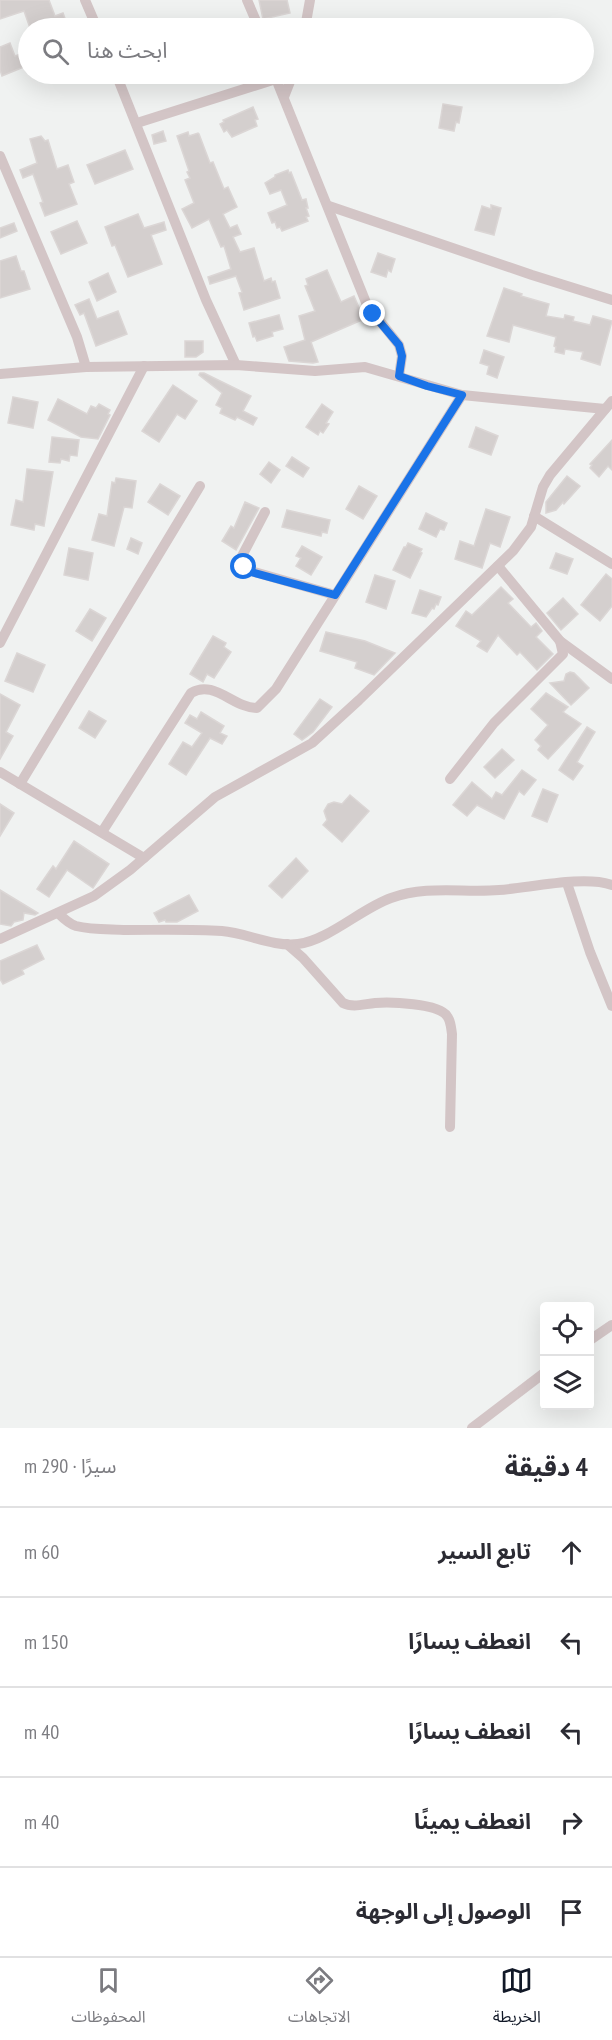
<!DOCTYPE html>
<html lang="ar">
<head>
<meta charset="utf-8">
<style>
	body { margin:0; font-family:"PT Sans Narrow","Noto Sans Arabic",sans-serif; background:#f2f2f3; color:#2b2b33; direction:rtl }
	.controls { position:absolute; right:18px; bottom:18px; display:grid; overflow:hidden; border-radius:6px; box-shadow:0 6px 24px #0002 }
	.controls button { width:54px; height:54px; display:grid; place-items:center; padding:0; border:0; border-bottom:2px solid #e1e1e2; background:#fff; color:#2b2b33; font:30px sans-serif }
	.stop { position:absolute; width:18px; height:18px; margin:-14px; border:4px solid #1a73e8; border-radius:50%; background:#fff }
	.stop.end { background:#1a73e8; border-color:#fff; box-shadow:0 2px 6px #0008 }
	.list { margin:0; padding:0; list-style:none }
	h2 { display:flex; justify-content:space-between; align-items:center; height:78px; margin:0; padding:0 24px; font-size:26px }
	h2 small { font-size:20px; font-weight:400; color:#7c7c81 }
	.list li { display:grid; grid-template-columns:39px 1fr auto; gap:18px; align-items:center; box-sizing:border-box; height:90px; padding:0 24px; border-top:2px solid #e1e1e2 }
	.list b { display:block; font-size:22px; white-space:nowrap }
	.list em { font-size:20px; font-style:normal; color:#7c7c81 }
	.icon { flex:none; width:33px; height:33px; fill:none; stroke:currentColor; stroke-width:2; stroke-linecap:round; stroke-linejoin:round }
	.map { position:relative; flex:none; width:612px; height:1428px; overflow:hidden; direction:ltr }
	.search { position:absolute; background:#fff; box-shadow:0 6px 24px #0002; left:18px; right:18px; top:18px; height:66px; display:flex; align-items:center; gap:15px; box-sizing:border-box; padding:0 21px; border-radius:33px; color:#7c7c81; font-size:22px }
	.sheet { height:528px; background:#fff }
	nav { display:flex; justify-content:space-around; align-items:center; box-sizing:border-box; height:84px; border-top:2px solid #e1e1e2; background:#fff; font-size:16px; color:#7c7c81 }
	nav a { display:grid; justify-items:center; gap:3px }
	nav .on { color:#111827 }
	.map>svg:first-child { display:block }
	.building { fill:#d4cfce; stroke:#dbd6d5; stroke-width:1.5 }
	.lines { fill:none; stroke-linecap:round; stroke-linejoin:round }
	.street { stroke:#d3c5c6; stroke-width:10 }
	.route { stroke:#1a73e8; stroke-width:8 }
</style>
</head>
<body>
<div class="map">
<svg width="612" height="1428" viewBox="0 0 612 1428">
	<rect width="100%" height="100%" fill="#f0f2f1"/>
	<g class="building">
		<polygon points="0,0 49,0 55,16 63,13 66,21 58,24 59,28 30,28 24,11 0,19"/>
		<polygon points="259,0 287,0 290,13 263,19"/>
		<polygon points="10,43 15,56 21,54 26,66 2,76 0,70 0,47"/>
		<polygon points="443,104 462,107 459,123 456,122 454,131 439,128"/>
		<polygon points="253,107 258,119 255,120 257,126 232,137 227,130 224,132 220,124 224,122 223,120"/>
		<polygon points="163,131 166,141 154,144 152,135"/>
		<polygon points="188,132 189,136 198,133 199,134 210,163 213,162 224,189 228,187 237,207 223,214 230,228 237,225 241,234 233,237 240,252 254,248 264,281 271,278 272,282 275,281 280,298 244,310 239,293 242,292 236,276 210,284 208,277 231,269 224,246 221,247 209,219 192,228 182,209 194,203 185,180 190,178 187,172 189,171 177,136"/>
		<polygon points="41,136 45,141 48,140 57,169 68,165 74,182 69,184 77,204 45,216 40,203 43,202 33,174 23,178 20,170 37,163 30,139"/>
		<polygon points="125,150 133,169 95,184 87,165"/>
		<polygon points="288,170 289,173 291,172 302,200 306,199 308,208 306,208 309,216 306,217 308,221 282,231 280,227 277,228 275,222 272,223 268,213 287,205 281,190 270,194 265,183 275,177 275,175"/>
		<polygon points="491,205 501,208 494,235 475,230 482,206 491,209"/>
		<polygon points="138,214 144,228 164,222 166,230 151,235 162,264 128,277 115,245 112,246 105,227"/>
		<polygon points="77,221 87,243 61,254 51,232"/>
		<polygon points="14,223 17,231 0,238 0,228"/>
		<polygon points="378,253 395,259 391,272 388,270 386,277 371,272"/>
		<polygon points="16,256 21,271 24,271 30,289 0,298 0,261"/>
		<polygon points="327,270 341,302 354,296 364,319 311,342 318,362 313,363 289,361 284,347 305,340 299,316 315,311 305,286 308,285 306,279"/>
		<polygon points="108,273 116,292 97,301 89,282"/>
		<polygon points="504,288 522,294 521,296 549,304 546,316 564,319 565,315 574,317 573,321 590,325 593,316 612,321 600,365 581,359 583,352 565,349 564,354 555,352 556,347 554,346 556,337 513,325 509,342 487,336"/>
		<polygon points="89,299 97,319 118,311 127,334 96,346 84,313 80,315 75,305"/>
		<polygon points="279,315 283,329 272,332 273,336 257,341 255,336 253,337 249,323"/>
		<polygon points="185,341 203,341 203,352 196,357 185,357"/>
		<polygon points="484,350 504,357 497,378 487,374 489,366 480,363"/>
		<polygon points="200,373 204,373 251,396 243,411 257,418 253,425 237,417 235,420 220,413 222,408 216,405 222,393 199,375"/>
		<polygon points="173,385 197,401 185,419 177,414 159,442 142,431"/>
		<polygon points="13,397 38,402 33,428 8,423"/>
		<polygon points="58,399 87,414 91,406 96,408 99,404 110,410 108,414 110,415 98,439 81,437 48,420"/>
		<polygon points="322,404 333,412 326,423 329,424 323,433 320,431 318,435 306,427"/>
		<polygon points="476,427 498,436 491,455 469,447"/>
		<polygon points="52,437 79,440 77,456 70,455 69,461 61,459 60,463 49,462"/>
		<polygon points="612,440 612,470 608,466 599,477 590,468 592,465 590,464"/>
		<polygon points="292,457 309,468 303,477 286,466"/>
		<polygon points="269,462 280,470 271,483 260,474"/>
		<polygon points="27,469 53,472 44,526 35,524 34,530 11,525 16,500 23,502"/>
		<polygon points="567,476 580,486 564,504 563,502 556,510 546,513 546,502"/>
		<polygon points="116,478 136,481 132,508 124,507 114,546 92,540 99,514 107,516 112,482 115,483"/>
		<polygon points="160,484 180,496 168,515 148,502"/>
		<polygon points="359,486 377,496 363,519 346,509"/>
		<polygon points="245,502 259,508 236,550 222,541 231,526 234,528"/>
		<polygon points="486,509 510,517 500,547 490,543 482,568 455,559 460,541 474,546"/>
		<polygon points="287,510 330,520 327,533 322,532 321,536 282,527"/>
		<polygon points="426,513 447,523 444,530 440,529 436,537 419,529"/>
		<polygon points="131,538 142,543 138,554 127,549"/>
		<polygon points="408,543 422,549 420,552 422,553 410,578 393,570 404,547 406,547"/>
		<polygon points="302,546 322,557 311,575 296,566 301,558 296,556"/>
		<polygon points="69,548 93,553 88,580 64,575"/>
		<polygon points="556,553 573,559 567,574 550,568"/>
		<polygon points="606,574 612,579 612,606 600,621 581,605"/>
		<polygon points="375,575 395,581 386,609 366,602"/>
		<polygon points="501,587 513,599 508,603 531,627 536,623 542,631 536,637 553,654 537,670 520,652 517,655 498,635 487,652 477,646 481,641 456,626 466,611 472,615"/>
		<polygon points="420,590 441,597 438,605 436,604 434,609 432,608 426,617 412,613"/>
		<polygon points="563,598 578,614 561,630 547,613"/>
		<polygon points="90,609 106,618 92,641 76,631"/>
		<polygon points="326,632 365,641 395,653 374,675 355,668 357,662 320,651"/>
		<polygon points="213,636 226,643 224,647 231,652 214,678 207,674 203,682 190,674"/>
		<polygon points="17,653 45,665 33,692 5,681"/>
		<polygon points="570,672 574,673 589,688 571,705 550,683 564,681 566,674"/>
		<polygon points="546,693 568,707 563,712 581,724 548,759 538,750 541,746 535,740 548,725 531,709"/>
		<polygon points="0,694 20,705 6,732 13,736 0,759"/>
		<polygon points="320,699 332,707 313,732 302,740 294,734"/>
		<polygon points="89,711 106,721 95,738 79,728"/>
		<polygon points="201,712 224,726 220,733 227,736 222,744 210,738 186,775 169,764 183,742 192,747 202,733 185,723 190,715 197,719"/>
		<polygon points="587,727 595,732 577,762 583,766 573,780 559,770"/>
		<polygon points="502,749 514,760 495,778 484,767"/>
		<polygon points="522,770 536,780 524,795 519,791 504,819 477,805 467,816 453,805 472,782 492,799 496,792 502,795"/>
		<polygon points="543,789 558,795 547,822 532,816"/>
		<polygon points="350,795 369,811 342,842 323,825 327,820 324,811 328,804 334,802 342,804"/>
		<polygon points="0,804 14,813 0,836"/>
		<polygon points="74,841 109,864 93,888 67,870 49,897 37,889 53,866 56,869"/>
		<polygon points="296,858 308,871 282,898 269,886"/>
		<polygon points="0,890 38,913 35,915 24,913 23,920 14,922 11,926 0,924"/>
		<polygon points="189,895 198,911 177,922 166,922 165,920 159,922 154,913"/>
		<polygon points="37,945 44,959 22,970 24,974 3,984 0,979 0,961"/>
	</g>
	<g class="lines">
		<g class="street">
			<polyline points="85,0 97,28"/>
			<polyline points="247,0 259,28"/>
			<polyline points="305,28 310,0"/>
			<polyline points="116,74 206,300 236,365"/>
			<polyline points="274,74 367,305 399,345 402,356 399,376"/>
			<polyline points="284,97 293,74"/>
			<polyline points="137,123 276,79"/>
			<polyline points="0,156 77,337 86,367"/>
			<polyline points="329,206 532,275 612,300"/>
			<polyline points="0,374 86,367 236,365 315,371 365,367 462,395 605,409"/>
			<polyline points="265,512 242,556 244,567 251,571 335,595"/>
			<polyline points="534,516 612,564"/>
			<polyline points="498,566 560,641 612,679"/>
			<polyline points="0,643 144,366"/>
			<polyline points="0,772 144,858"/>
			<polyline points="450,779 494,723 563,654 560,641"/>
			<polyline points="20,784 200,486"/>
			<path d="M102,832l89,-139c23,-14 42,15 66,15l19,-19 186,-294"/>
			<polyline points="567,883 590,952 612,1006"/>
			<path d="M58,913c5,5 11,11 18,13 16,4 35,3 50,4 32,0 64,-1 96,1 25,2 50,16 76,13 31,-4 64,-36 93,-46 36,-13 72,-5 108,-8 30,-2 85,-15 113,-5"/>
			<polyline points="0,939 94,896 130,870 215,797 312,743 359,700 513,551 531,527 543,487 550,475 612,401"/>
			<path d="M287,944l16,14 40,45c10,5 21,1 32,0 15,-1 63,0 72,13 4,5 4,12 5,18l-2,93"/>
			<polyline points="590,1340 612,1325"/>
			<polyline points="472,1428 544,1373"/>
		</g>
	</g>
	<g class="lines">
		<polyline class="route" points="244,567 251,572 335,595 462,395 427,386 399,376 402,356 399,345 373,314"/>
	</g>
</svg>
<div class="controls">
<button><svg class="icon" aria-label="locate" viewBox="0 0 24 24"><circle cx="12" cy="12" r="6"/><path d="M12 2v4M12 18v4M2 12h4M18 12h4"/></svg></button>
<button><svg class="icon" aria-label="layers" viewBox="0 0 24 24"><path d="M12 4l9 5-9 5-9-5zM3 14l9 5 9-5"/></svg></button>
</div>
<div class="stop" style="left:244px;top:567px"></div>
<div class="stop end" style="left:373px;top:314px"></div>
<div class="search"><svg class="icon" aria-label="search" viewBox="0 0 24 24"><circle cx="10" cy="10" r="6"/><path d="M15 15l6 6"/></svg>ابحث هنا</div>
</div>
<section class="sheet">
<h2>4 دقيقة<small>سيرًا · 290 m</small></h2>
<ul class="list">
<li><svg class="icon" aria-label="ahead" viewBox="0 0 24 24"><path d="M12 20V5M6 11l6-6 6 6"/></svg><div><b>تابع السير</b></div><em>60 m</em></li>
<li><svg class="icon" aria-label="left" viewBox="0 0 24 24"><path d="M17 20v-9H6M10 6l-5 5 5 5"/></svg><div><b>انعطف يسارًا</b></div><em>150 m</em></li>
<li><svg class="icon" aria-label="left" viewBox="0 0 24 24"><path d="M17 20v-9H6M10 6l-5 5 5 5"/></svg><div><b>انعطف يسارًا</b></div><em>40 m</em></li>
<li><svg class="icon" aria-label="right" viewBox="0 0 24 24"><path d="M7 20v-9h11M14 6l5 5-5 5"/></svg><div><b>انعطف يمينًا</b></div><em>40 m</em></li>
<li><svg class="icon" aria-label="arrive" viewBox="0 0 24 24"><path d="M6 21V4h12l-3 4 3 4H6"/></svg><div><b>الوصول إلى الوجهة</b></div></li>
</ul>
</section>
<nav>
<a class="on"><svg class="icon" aria-label="map" viewBox="0 0 24 24"><path d="M3 6l6-2 6 2 6-2v14l-6 2-6-2-6 2zM9 4v14M15 6v14"/></svg>الخريطة</a>
<a><svg class="icon" aria-label="directions" viewBox="0 0 24 24"><path d="M12 3l9 9-9 9-9-9zM9 14v-3h6M13 9l2 2-2 2"/></svg>الاتجاهات</a>
<a><svg class="icon" aria-label="saved" viewBox="0 0 24 24"><path d="M7 4h10v16l-5-4-5 4z"/></svg>المحفوظات</a>
</nav>
</body>
</html>
